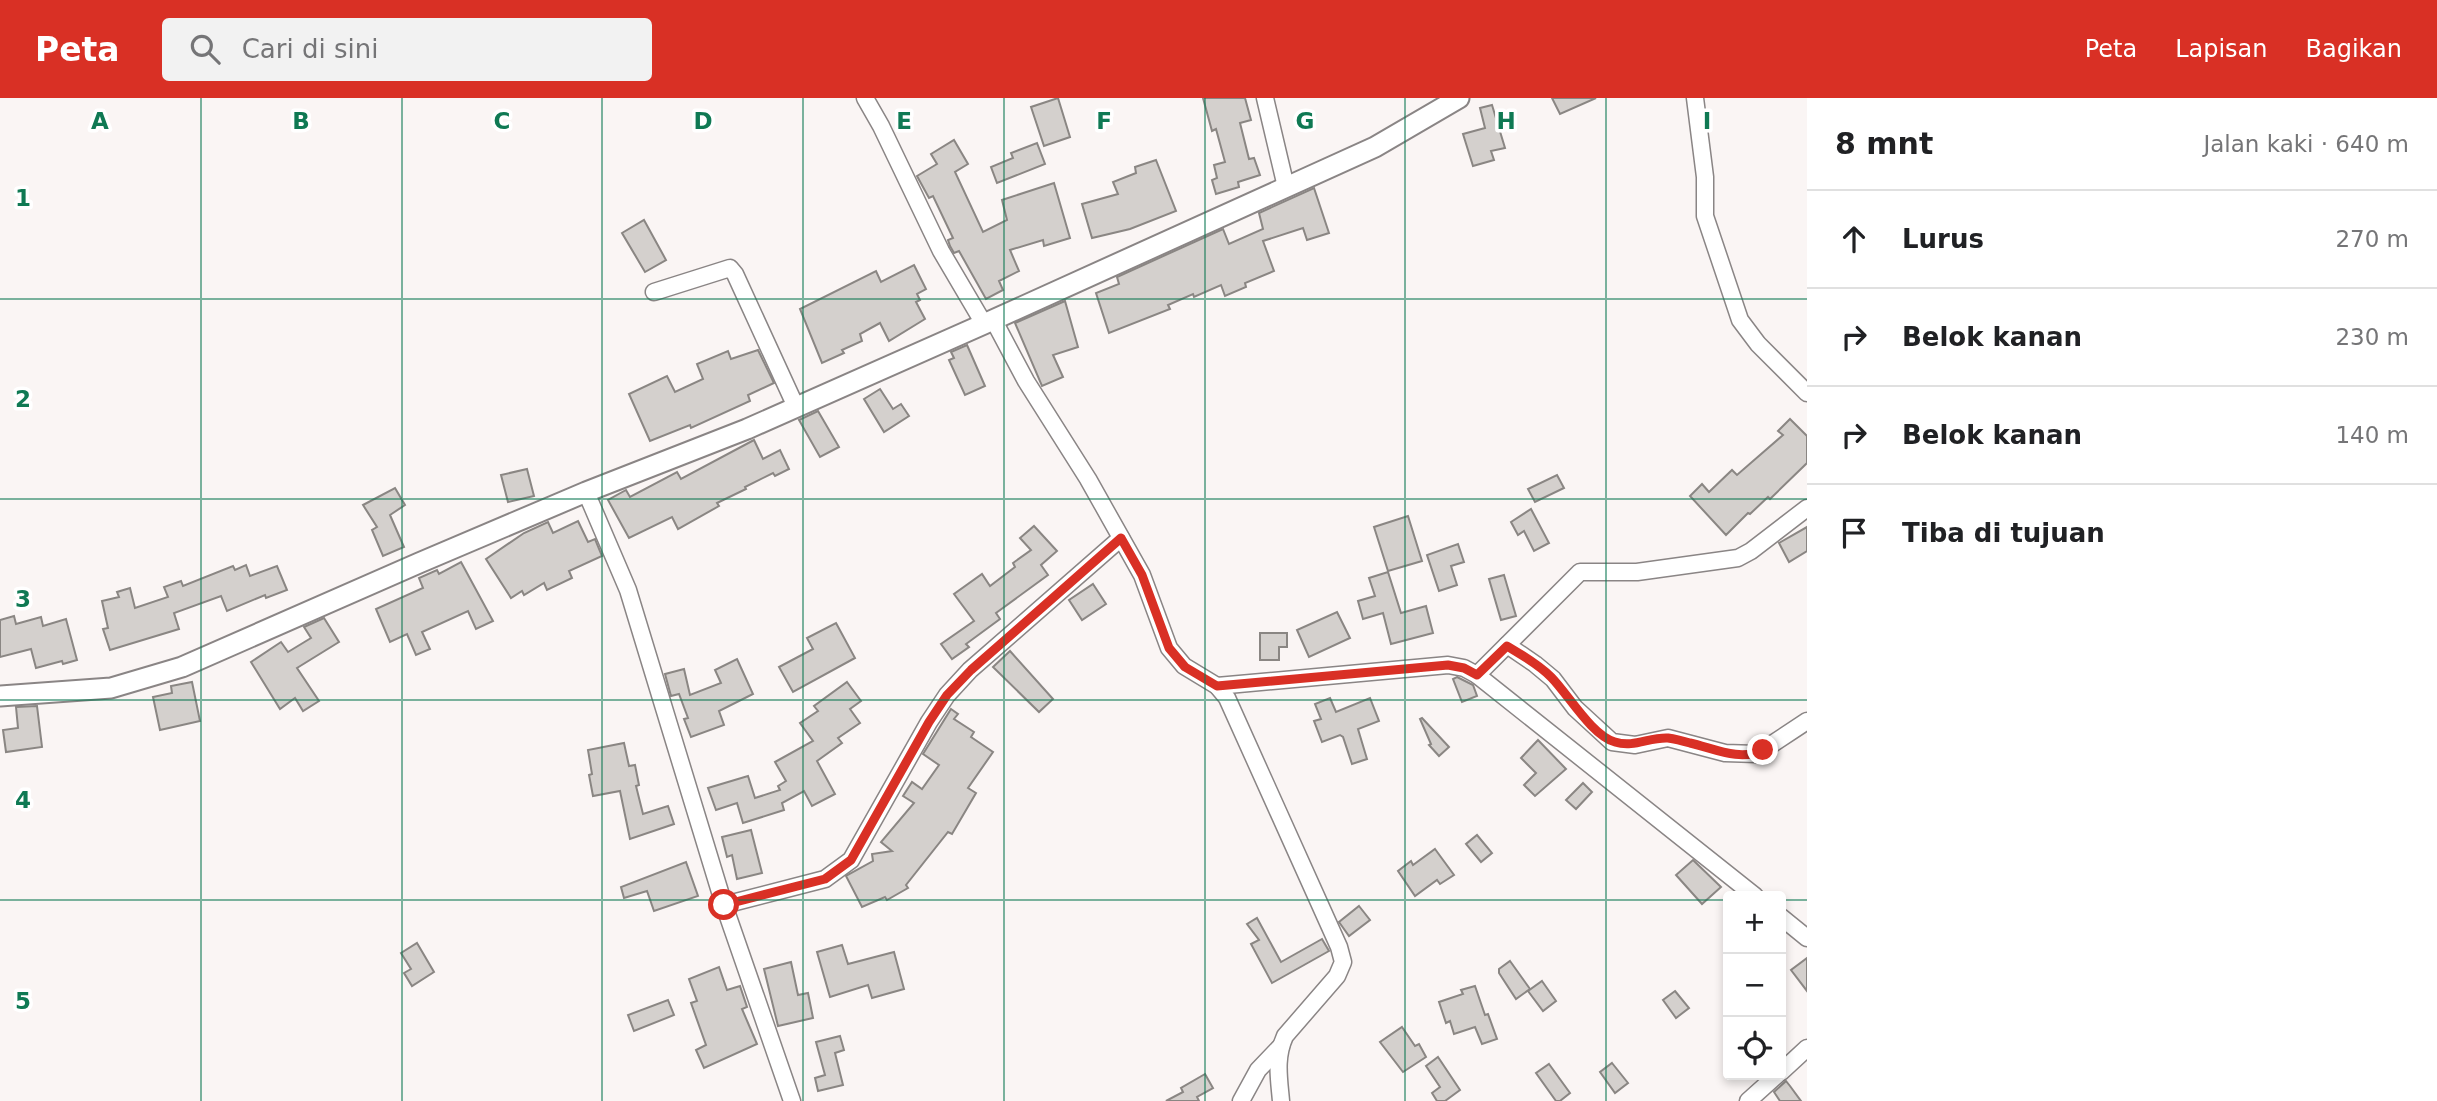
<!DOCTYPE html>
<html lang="id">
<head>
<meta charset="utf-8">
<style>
	body { margin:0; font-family:"DejaVu Sans",sans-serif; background:#f2f2f2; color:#202124 }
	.controls { position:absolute; right:21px; bottom:21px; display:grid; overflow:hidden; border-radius:7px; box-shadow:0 4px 10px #0003 }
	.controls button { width:63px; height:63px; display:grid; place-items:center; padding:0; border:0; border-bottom:2px solid #e0e0e0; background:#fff; color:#202124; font:35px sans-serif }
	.stop { position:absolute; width:21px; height:21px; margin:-16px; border:5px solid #d93025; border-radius:50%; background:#fff }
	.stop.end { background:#d93025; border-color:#fff; box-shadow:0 2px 7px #0008 }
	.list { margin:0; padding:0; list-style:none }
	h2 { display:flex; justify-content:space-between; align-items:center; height:91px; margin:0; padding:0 28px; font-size:30px }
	h2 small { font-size:23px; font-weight:400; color:#757577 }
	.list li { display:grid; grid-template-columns:46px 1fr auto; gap:21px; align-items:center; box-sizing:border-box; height:98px; padding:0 28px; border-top:2px solid #e0e0e0 }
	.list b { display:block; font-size:26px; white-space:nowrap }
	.list em { font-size:23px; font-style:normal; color:#757577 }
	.icon { flex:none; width:38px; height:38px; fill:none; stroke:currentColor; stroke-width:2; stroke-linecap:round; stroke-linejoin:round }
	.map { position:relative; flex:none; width:1807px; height:1003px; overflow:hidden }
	header { display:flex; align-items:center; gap:42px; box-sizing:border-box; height:98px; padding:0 35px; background:#d93025; color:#fff }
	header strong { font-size:33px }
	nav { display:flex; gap:38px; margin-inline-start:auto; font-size:24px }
	.search { width:490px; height:63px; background:#f2f2f2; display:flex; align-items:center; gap:18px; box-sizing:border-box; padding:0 24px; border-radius:7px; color:#757577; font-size:26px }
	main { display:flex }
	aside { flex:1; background:#fff }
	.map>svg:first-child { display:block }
	.building { fill:#d4d0cd; stroke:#8a8683; stroke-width:2 }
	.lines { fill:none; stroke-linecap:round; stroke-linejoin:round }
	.minor-casing { stroke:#8a8585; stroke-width:19 }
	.tertiary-casing { stroke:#8a8585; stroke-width:23 }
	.minor { stroke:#fff; stroke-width:16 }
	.tertiary { stroke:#fff; stroke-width:19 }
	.route { stroke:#d93025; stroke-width:9 }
	.grid { fill:none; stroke:#0f7953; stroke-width:2; stroke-opacity:0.55 }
	.grid-label { font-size:23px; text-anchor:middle; font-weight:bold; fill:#0f7953; stroke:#fff; stroke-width:7; stroke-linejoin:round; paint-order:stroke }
</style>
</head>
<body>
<header>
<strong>Peta</strong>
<div class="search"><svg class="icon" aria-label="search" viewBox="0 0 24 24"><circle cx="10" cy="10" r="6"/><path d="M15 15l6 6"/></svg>Cari di sini</div>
<nav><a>Peta</a><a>Lapisan</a><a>Bagikan</a></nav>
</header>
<main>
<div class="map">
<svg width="1807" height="1003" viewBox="0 0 1807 1003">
	<rect width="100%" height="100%" fill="#faf5f4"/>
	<g class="building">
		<polygon points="1058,0 1070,39 1044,48 1031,9"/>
		<polygon points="1203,0 1245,0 1251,22 1240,25 1249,61 1254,60 1260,77 1238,84 1239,89 1216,96 1212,82 1217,80 1214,67 1225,64 1216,31 1212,33"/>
		<polygon points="1552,0 1596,0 1560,16"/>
		<polygon points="1492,7 1505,50 1491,53 1494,62 1473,68 1463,36 1485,30 1480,10"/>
		<polygon points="954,42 968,66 955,74 983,134 1007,122 1002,102 1054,85 1070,140 1044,148 1043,142 1010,152 1019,173 999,183 1003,192 986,201 959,153 954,155 950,148 948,142 953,140 933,98 929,100 917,78 937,66 931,56"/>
		<polygon points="1037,45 1045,66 997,85 991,69 1013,60 1011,55"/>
		<polygon points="1156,62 1176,113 1130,131 1092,140 1082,106 1118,96 1113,84 1136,75 1135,69"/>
		<polygon points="1314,90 1329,135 1307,142 1303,130 1263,143 1274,173 1245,185 1246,189 1225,198 1221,187 1194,199 1193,196 1168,207 1170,211 1109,235 1096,195 1119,186 1117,179 1223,131 1229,146 1263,131 1259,115"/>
		<polygon points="644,122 666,162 645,174 622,135"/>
		<polygon points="914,167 926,191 917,196 920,202 916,204 925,221 889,243 880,225 860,236 862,243 842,252 844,255 822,265 800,211 876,173 881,184"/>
		<polygon points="1065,203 1078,249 1053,257 1063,279 1042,288 1015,225"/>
		<polygon points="967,247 985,288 965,297 949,262 954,260 951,254"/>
		<polygon points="758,252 774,285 748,297 750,303 691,330 690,327 650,343 629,296 667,278 675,294 703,281 697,266 728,253 731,261"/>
		<polygon points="880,291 893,311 901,306 909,318 884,334 864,301"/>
		<polygon points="818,313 839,349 820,359 799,322"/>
		<polygon points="1790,321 1807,338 1807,365 1770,401 1768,399 1750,416 1748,415 1726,437 1690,398 1702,386 1709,394 1732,372 1737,377 1783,337 1778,333"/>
		<polygon points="754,342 763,361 780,352 789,371 775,378 773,375 745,389 746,391 717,405 719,408 678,431 672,419 629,440 608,402 626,392 630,399 677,374 681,381"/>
		<polygon points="527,371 534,398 508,404 501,377"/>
		<polygon points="1557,377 1564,390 1535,404 1528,391"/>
		<polygon points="395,390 405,407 390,417 404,449 383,458 372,432 377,429 363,407"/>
		<polygon points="1531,411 1549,445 1534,453 1524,433 1518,437 1511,424"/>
		<polygon points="1408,418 1422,463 1388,473 1374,429"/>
		<polygon points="578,423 588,444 595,441 602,458 569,473 572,480 547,492 544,485 524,497 522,493 511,500 486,461 524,435 548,424 553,435"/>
		<polygon points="1034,428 1057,453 1041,467 1048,477 996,515 1000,521 966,546 969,549 952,561 941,546 974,523 954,496 982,476 990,488 1015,469 1013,465 1031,452 1020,440"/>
		<polygon points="1807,429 1807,453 1789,464 1779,445"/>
		<polygon points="1458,446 1464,464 1451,468 1457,487 1439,493 1427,457"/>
		<polygon points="461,464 493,523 476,531 468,513 422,534 430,551 416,557 407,536 390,544 376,511 423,490 419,480 437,472 439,476"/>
		<polygon points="246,467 250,478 277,468 287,492 266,500 265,497 227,513 221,498 174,515 179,531 110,552 103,531 108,530 102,503 119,499 117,494 130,490 135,510 168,499 164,489 181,483 183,488 233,468 235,472"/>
		<polygon points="1388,474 1401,515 1426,508 1433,535 1391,546 1383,515 1363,521 1358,503 1375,498 1369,480"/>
		<polygon points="1504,477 1516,518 1501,522 1489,481"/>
		<polygon points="1093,486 1106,506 1082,522 1069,502"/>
		<polygon points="1337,514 1350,540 1309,559 1297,532"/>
		<polygon points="14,518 16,526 41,519 43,528 66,521 77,562 63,566 62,563 36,570 31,551 0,559 0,522"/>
		<polygon points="324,520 339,544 297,570 319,603 303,613 295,600 280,611 251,564 281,544 288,554 311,540 304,529"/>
		<polygon points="836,525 855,560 793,594 779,569 813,551 807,540"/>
		<polygon points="1260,535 1287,535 1287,549 1279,549 1279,562 1260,562"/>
		<polygon points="1010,553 1053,601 1039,614 993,569"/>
		<polygon points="737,561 753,596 719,613 724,627 691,639 684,621 688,620 679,596 671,598 665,576 684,571 690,597 721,585 715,572"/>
		<polygon points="1457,579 1473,587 1477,598 1462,604 1453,581"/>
		<polygon points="192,584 200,623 160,632 153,599 172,595 171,588"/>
		<polygon points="847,584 861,603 850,611 860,625 838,640 842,645 817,663 835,696 812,708 804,693 782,705 784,712 743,725 737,705 716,712 708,690 748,678 755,700 780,692 778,688 786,683 775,664 813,643 800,625 818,613 814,608"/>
		<polygon points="1330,600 1336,614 1370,600 1379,623 1358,631 1367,661 1352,666 1343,639 1340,637 1322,644 1314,623 1321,621 1315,606"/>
		<polygon points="37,608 42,649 6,654 3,632 18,630 16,609"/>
		<polygon points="951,611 958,616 954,621 974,634 971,639 993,654 968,690 976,695 952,736 948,734 906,787 908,790 887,802 885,799 862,809 846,778 873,763 872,756 892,753 881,744 914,705 903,698 912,684 922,691 939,667 923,656"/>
		<polygon points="1422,620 1449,649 1439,658 1429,647 1431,646 1420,621"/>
		<polygon points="1538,642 1566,671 1535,698 1524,687 1536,675 1521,660"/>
		<polygon points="624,645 629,668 635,667 639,687 636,688 643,716 668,708 674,726 630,741 620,693 593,698 589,677 592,676 588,652"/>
		<polygon points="1583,685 1592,694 1576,711 1566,702"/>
		<polygon points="751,732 762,775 737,781 732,757 727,759 722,739"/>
		<polygon points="1477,737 1492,755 1481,764 1466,746"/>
		<polygon points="1435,751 1454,777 1440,786 1437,782 1415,798 1398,773 1411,763 1413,767"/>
		<polygon points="1693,762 1721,789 1702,806 1676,777"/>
		<polygon points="686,764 698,798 654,813 647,793 624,800 621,789"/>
		<polygon points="1359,808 1370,822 1349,838 1339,824"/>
		<polygon points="1257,820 1281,864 1322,841 1329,853 1272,885 1251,846 1259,842 1247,826"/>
		<polygon points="417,845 434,874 412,888 404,875 411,871 401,855"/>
		<polygon points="842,847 848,866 894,854 904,891 872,900 868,887 830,899 817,854"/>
		<polygon points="1807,860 1807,893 1791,872"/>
		<polygon points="1510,863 1530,891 1516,901 1499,875 1499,871"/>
		<polygon points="791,864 798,897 808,895 813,920 778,928 764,871"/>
		<polygon points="719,869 727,892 740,888 747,909 742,911 757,946 704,970 696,952 706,947 691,905 697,903 689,881"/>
		<polygon points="1542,883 1556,903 1543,913 1528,893"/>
		<polygon points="1475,888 1485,917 1488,916 1497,941 1482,946 1475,929 1454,936 1450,923 1446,925 1439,904 1463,896 1461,892"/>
		<polygon points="1675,893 1689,910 1676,920 1663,902"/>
		<polygon points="668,902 674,917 634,933 628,917"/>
		<polygon points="1402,929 1415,948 1419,946 1426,959 1403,974 1380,944"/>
		<polygon points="840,938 844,952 835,955 843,987 818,993 815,980 825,977 816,944"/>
		<polygon points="1438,959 1460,992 1445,1003 1437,1003 1432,995 1440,989 1426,968"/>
		<polygon points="1612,965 1628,985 1615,995 1600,974"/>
		<polygon points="1549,966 1570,995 1560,1003 1556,1003 1536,975"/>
		<polygon points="1205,976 1213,990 1197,999 1199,1003 1166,1003 1183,994 1181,990"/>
		<polygon points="1786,983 1790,988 1801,1003 1780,1003 1774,994"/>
	</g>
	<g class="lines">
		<defs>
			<g id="minor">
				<polyline points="865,0 881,28 941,153 984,226"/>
				<polyline points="1265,0 1286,89"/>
				<polyline points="1695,0 1705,79 1705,118 1740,222 1758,246 1807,295"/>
				<polyline points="654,194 730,170 735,176 796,309"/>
				<path d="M993,221l33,62 62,98 54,96 27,73 15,18 33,20 10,12 112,249 4,15 -6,14 -52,60c-10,22 -6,42 -4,65"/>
				<polyline points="586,394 628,492 724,807 792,1003"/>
				<polyline points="1507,547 1535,566 1553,581 1575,610 1612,644 1635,647 1668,640 1725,655 1757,656 1807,623"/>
				<polyline points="1477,577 1580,474 1637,474 1738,460 1751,453 1807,410"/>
				<polyline points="1217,588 1448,567 1464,570 1477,577 1755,798"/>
				<polyline points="724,807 825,781 851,762 929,624 947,597 970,572 1121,440"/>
				<polyline points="1781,819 1807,840"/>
				<polyline points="1781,974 1807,950"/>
				<polyline points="1241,1003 1258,972 1281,948"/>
				<polyline points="1748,1003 1777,977"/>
			</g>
			<polyline id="tertiary" points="0,598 111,590 182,569 419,465 586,394 747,331 984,226 1375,49 1459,0"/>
		</defs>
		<use href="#minor" class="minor-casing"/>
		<use href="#tertiary" class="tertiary-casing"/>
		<use href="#minor" class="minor"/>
		<use href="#tertiary" class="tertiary"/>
	</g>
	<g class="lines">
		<path class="route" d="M724,807l101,-26 26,-19 78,-138 18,-27 24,-25 150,-132 21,37 27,73 16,19 32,19 231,-21 16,3 13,7 30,-29c15,9 31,18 44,31 17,17 41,59 64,65 19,6 34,-5 53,-4 7,1 15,3 22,5 23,5 50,19 73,7"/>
	</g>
	<path class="grid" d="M201,0v1003M402,0v1003M602,0v1003M803,0v1003M1004,0v1003M1205,0v1003M1405,0v1003M1606,0v1003M0,201h1807M0,401h1807M0,602h1807M0,802h1728M1781,802h26"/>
	<g class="grid-label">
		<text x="100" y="31">A</text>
		<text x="301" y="31">B</text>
		<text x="502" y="31">C</text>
		<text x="703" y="31">D</text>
		<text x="904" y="31">E</text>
		<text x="1104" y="31">F</text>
		<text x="1305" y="31">G</text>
		<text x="1506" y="31">H</text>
		<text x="1707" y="31">I</text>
		<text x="23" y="108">1</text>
		<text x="23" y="309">2</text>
		<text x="23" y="509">3</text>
		<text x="23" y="710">4</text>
		<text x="23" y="911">5</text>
	</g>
</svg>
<div class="controls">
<button>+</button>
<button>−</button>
<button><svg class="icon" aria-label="locate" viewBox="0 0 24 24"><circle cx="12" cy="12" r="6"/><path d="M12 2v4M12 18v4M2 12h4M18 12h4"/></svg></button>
</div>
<div class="stop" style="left:724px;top:807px"></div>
<div class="stop end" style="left:1763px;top:652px"></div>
</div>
<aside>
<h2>8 mnt<small>Jalan kaki · 640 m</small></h2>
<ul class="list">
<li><svg class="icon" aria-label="ahead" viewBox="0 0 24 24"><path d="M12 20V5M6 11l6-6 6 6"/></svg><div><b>Lurus</b></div><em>270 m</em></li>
<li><svg class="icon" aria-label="right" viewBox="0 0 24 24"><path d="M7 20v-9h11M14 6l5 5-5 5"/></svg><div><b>Belok kanan</b></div><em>230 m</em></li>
<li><svg class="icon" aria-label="right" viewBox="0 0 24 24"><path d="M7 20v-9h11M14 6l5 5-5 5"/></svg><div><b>Belok kanan</b></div><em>140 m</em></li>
<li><svg class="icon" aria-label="arrive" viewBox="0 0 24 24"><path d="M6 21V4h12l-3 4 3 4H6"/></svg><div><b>Tiba di tujuan</b></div></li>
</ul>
</aside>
</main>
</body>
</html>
